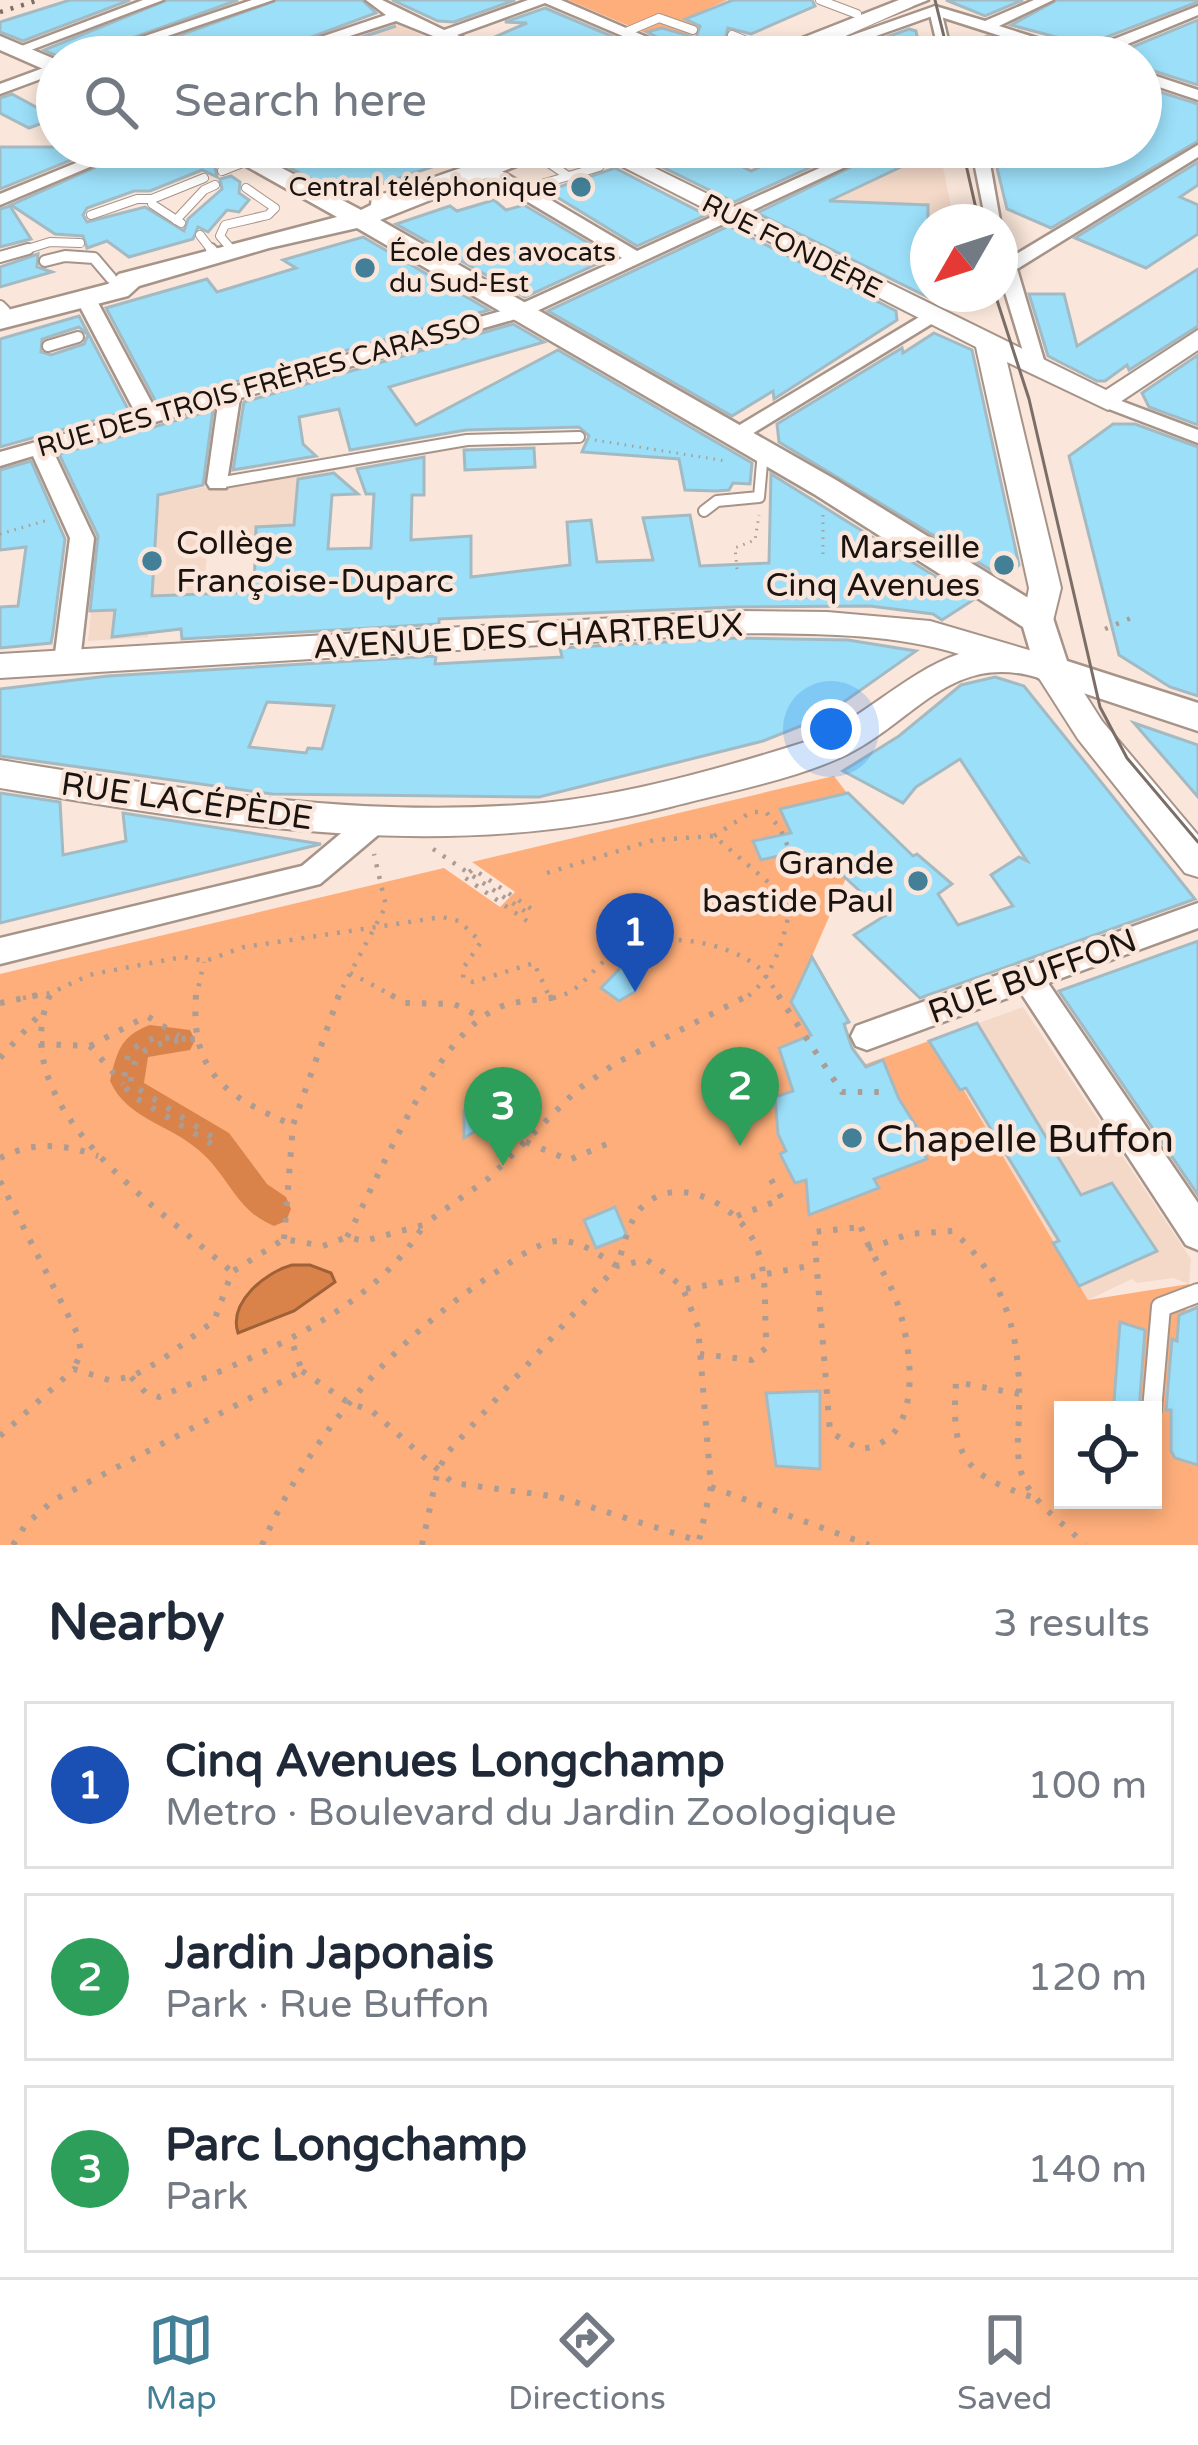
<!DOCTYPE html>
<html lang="en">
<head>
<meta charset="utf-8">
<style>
	body { margin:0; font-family:"Varela Round",sans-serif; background:#f6f6f7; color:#1f2937 }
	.controls { position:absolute; right:36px; bottom:36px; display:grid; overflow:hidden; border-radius:0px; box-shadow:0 6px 18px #0003 }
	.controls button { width:108px; height:108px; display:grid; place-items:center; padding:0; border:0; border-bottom:3px solid #e0e1e3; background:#fff; color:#1f2937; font:60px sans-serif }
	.compass { position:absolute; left:910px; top:204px; width:108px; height:108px; border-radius:50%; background:#fff; box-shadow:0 6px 18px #0003; rotate:231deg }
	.you { position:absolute; left:831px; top:729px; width:42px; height:42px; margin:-30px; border:9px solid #fff; border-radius:50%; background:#1a73e8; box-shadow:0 0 0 18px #1a73e833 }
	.badge { display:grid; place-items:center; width:78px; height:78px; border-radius:50%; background:#438097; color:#fff; font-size:39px; font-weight:700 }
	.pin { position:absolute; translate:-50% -99px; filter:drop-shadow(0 3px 6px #0008) }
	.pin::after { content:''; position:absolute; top:63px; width:42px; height:36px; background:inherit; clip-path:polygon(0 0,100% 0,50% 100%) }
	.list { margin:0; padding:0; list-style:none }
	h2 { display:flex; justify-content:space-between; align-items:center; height:156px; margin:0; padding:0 48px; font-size:51px }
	h2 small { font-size:39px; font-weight:400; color:#747a83 }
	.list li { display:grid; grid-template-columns:78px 1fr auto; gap:36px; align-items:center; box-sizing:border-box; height:168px; margin:0 24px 24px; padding:0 24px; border:3px solid #e0e1e3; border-radius:0px }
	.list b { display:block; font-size:45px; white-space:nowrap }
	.list p { margin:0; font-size:39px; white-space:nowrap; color:#747a83 }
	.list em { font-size:39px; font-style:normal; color:#747a83 }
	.icon { flex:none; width:66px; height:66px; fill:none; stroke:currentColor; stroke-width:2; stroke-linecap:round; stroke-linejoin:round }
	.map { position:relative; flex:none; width:1198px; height:1545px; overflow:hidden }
	.search { position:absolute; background:#fff; box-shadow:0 6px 18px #0003; left:36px; right:36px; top:36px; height:132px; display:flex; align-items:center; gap:30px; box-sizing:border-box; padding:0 42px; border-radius:66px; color:#747a83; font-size:45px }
	.sheet { height:732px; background:#fff }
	nav { display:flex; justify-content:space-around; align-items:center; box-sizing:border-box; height:168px; border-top:3px solid #e0e1e3; background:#fff; font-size:33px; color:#747a83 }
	nav a { display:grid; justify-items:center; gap:6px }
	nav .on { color:#438097 }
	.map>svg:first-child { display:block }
	.built { fill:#f4d9c9 }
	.green { fill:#feae7a; fill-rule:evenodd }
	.water { fill:#d9834a; stroke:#a06138; stroke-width:3 }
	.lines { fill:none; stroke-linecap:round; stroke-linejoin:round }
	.canal { fill:#d9834a; fill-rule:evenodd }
	.building { fill:#9cdff9; stroke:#a4bac3; stroke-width:3; fill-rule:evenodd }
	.service-far2-casing { stroke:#a79489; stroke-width:10 }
	.service-far1-casing { stroke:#a79489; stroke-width:14 }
	.service-casing { stroke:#a79489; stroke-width:22 }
	.pedestrian-casing { stroke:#a79489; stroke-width:5 }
	.minor-casing { stroke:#a79489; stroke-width:5 }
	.tertiary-casing { stroke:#a79489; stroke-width:4 }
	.secondary-casing { stroke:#a79489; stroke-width:5 }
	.path-far2 { stroke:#ac9c93; stroke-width:3; stroke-dasharray:1.5 6; stroke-linecap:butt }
	.path-far1 { stroke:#ac9c93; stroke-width:4.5; stroke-dasharray:3 9; stroke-linecap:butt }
	.path { stroke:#ac9c93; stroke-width:6; stroke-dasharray:4.5 12; stroke-linecap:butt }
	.service-far2 { stroke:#fff; stroke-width:8 }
	.service-far1 { stroke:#fff; stroke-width:10 }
	.service { stroke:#fff; stroke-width:18 }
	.pedestrian { fill:#fff; fill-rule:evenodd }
	.minor { fill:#fff; fill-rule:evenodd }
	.tertiary { fill:#fff; fill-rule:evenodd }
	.secondary { fill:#fff; fill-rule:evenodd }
	.tram { stroke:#7b6e67; stroke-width:3 }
	.rail { stroke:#7b6e67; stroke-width:4.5; stroke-dasharray:3 8; stroke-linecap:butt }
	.poi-dot { fill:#438097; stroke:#fae6da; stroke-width:4.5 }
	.labels { text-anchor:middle; stroke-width:9; stroke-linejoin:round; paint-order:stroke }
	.far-poi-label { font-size:27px; fill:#1a130f; stroke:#fae6da; text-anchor:end }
	.far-street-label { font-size:27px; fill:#1a130f; stroke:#fae6da }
	.poi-label { font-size:33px; fill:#1a130f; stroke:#fae6da; text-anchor:end }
	.street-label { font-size:33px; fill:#1a130f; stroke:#fae6da }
	.near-poi-label { font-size:39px; fill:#1a130f; stroke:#fae6da; text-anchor:start }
</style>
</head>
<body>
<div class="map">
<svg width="1198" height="1545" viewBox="0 0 1198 1545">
	<rect width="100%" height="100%" fill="#fae6da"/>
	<g class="built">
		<polygon points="393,22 472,57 285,57 379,23"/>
		<polygon points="939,147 954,222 870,220 809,189"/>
		<polygon points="335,463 330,531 208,538 204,592 153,596 148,637 88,641 103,506"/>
		<polygon points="1023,1007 1191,1259 1189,1284 1173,1278 1137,1283 1132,1279 1088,1300 943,1055 936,1055 929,1041"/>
	</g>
	<g class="green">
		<polygon points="568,0 727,0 687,18 706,27 669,43"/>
		<path d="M834,776l54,71 -42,31 -54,124 52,70 85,-31 7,13 7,1 145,245 101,-16 7,16 -11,9 13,6v230h-1198v-571l444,-106 56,39 15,-15 -43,-30zM1063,1410h90v90h-90z"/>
	</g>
	<path class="water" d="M292,1265h18l21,8 4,9 -41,29 -56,22c-10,-31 28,-61 54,-68z"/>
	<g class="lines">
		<path class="canal" d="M150,1025l40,5 5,10 -5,10 -42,7 -4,26 85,50 38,51 19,13 5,12 -5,12 -12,5c-37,-15 -44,-47 -71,-72 -31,-30 -75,-33 -93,-73 7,-29 10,-45 40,-56z"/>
	</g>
	<g class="building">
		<polygon points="70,0 130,0 23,41 0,32 0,22"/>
		<polygon points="167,0 238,0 79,57 60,57 44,50"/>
		<polygon points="277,0 362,0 376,13 258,57 120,57"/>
		<polygon points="392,0 515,0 454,22 438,21"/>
		<polygon points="733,0 812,0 815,6 751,34 728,28 725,39 736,46 715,57 697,57 647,32 662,28 696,38 700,26 685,19"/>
		<polygon points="946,0 1023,0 985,16"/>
		<polygon points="1057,0 1198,0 1198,2 1086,45 1011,25"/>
		<polygon points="545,8 661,57 514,57 483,42 527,23 505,22"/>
		<polygon points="1198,20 1198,85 1141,67 1141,57 1115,54"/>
		<polygon points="396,26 354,40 388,57 300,57"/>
		<polygon points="909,29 916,31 921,57 830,57"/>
		<polygon points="987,36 1051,57 956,57 955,49"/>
		<polygon points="1141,86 1198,104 1198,141 1051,228 1007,209 992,147 1141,147"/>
		<polygon points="12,94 56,118 29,128 0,113 0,98"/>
		<polygon points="0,147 103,147 0,189"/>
		<polygon points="141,147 208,147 221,157 207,163 215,167 217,177 202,170 150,191 134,191 87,208 83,215 87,222 145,207 184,231 188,219 222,189 220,179 231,176 240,182 239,193 249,200 239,212 227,210 208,232 198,227 193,239 129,257 107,241 87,248 83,236 55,234 11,205"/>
		<polygon points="289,147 478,147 479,151 379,185 367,180 355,193 336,192 281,163"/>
		<polygon points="683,147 705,147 751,171 805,147 855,147 734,202 646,159"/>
		<polygon points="892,147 943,147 829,201 928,205 928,297 757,213"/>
		<polygon points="1198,162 1198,185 1180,197 1198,205 1198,234 1146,268 1075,238"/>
		<polygon points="615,168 706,215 637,246 547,191"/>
		<polygon points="494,200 506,210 524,205 612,257 525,297 396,224 450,206 457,211"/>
		<polygon points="10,206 31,239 0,247 0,209"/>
		<polygon points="729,226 896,311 897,320 774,399 773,391 732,416 548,311"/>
		<polygon points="363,237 489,310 157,404 106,308 207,279 217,292 296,268 283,260"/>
		<polygon points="38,254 37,267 52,272 0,287 0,267"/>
		<polygon points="1198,269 1198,326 1129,370 1127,365 1105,381 1097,381 1048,356 1029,294 1064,294 1077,346"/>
		<path d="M79,316l50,95 -129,36v-108zM79,327l9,8 -4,9 -33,11 -10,-3 1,-13z"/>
		<polygon points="513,324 544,342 389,387 416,425 558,350 752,463 750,484 733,483 729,490 716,491 685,490 679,459 582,452 589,436 579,427 466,430 350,450 339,409 299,417 303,444 316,456 233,470 244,402"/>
		<polygon points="934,333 972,350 1019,565 1004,578 779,442 777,424 902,348 903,353"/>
		<polygon points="1198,355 1198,425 1149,407 1142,393"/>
		<polygon points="213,410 203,485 158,495 152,596 254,592 256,527 294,525 298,479 334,473 358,494 332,495 328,549 371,548 374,494 366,494 357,469 424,457 424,495 412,495 411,540 471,536 471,577 570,565 567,522 591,520 597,562 653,560 643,518 690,515 700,566 769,563 771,474 973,600 942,620 933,614 870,606 735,607 439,619 439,624 182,639 181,629 112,637 115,610 90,611 98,536 59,454"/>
		<polygon points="1113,424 1135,424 1198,447 1198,696 1170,687 1119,655 1069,456"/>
		<polygon points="534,448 535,467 465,470 464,450"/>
		<polygon points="31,461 65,539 53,632 51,643 0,648 0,607 18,606 26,547 0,550 0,470"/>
		<path d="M735,638l113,2 68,11 -95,67 -58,23 -224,56 -267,-3 -272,-38v-67l108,-13 328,-20 -1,8 127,-7 -2,-9zM267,702l67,4 -12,43 -14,-1 -2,5 -57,-6z"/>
		<polygon points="995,677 1024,686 1195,899 920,998 854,935 886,915 851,883 834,867 812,872 800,851 761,860 753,841 791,833 780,809 848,793 913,856 917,854 952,884 938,894 958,925 1013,906 991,875 1019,857 1027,861 960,759 916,787 903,803 843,771 899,736 961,685"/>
		<polygon points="1134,723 1198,745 1198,797 1173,768"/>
		<polygon points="0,793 60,802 63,855 126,841 123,813 321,844 0,923"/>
		<polygon points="1198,941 1198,1195 1059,991"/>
		<polygon points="812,957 849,1022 844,1024 852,1048 866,1067 883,1060 899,1099 927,1143 920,1146 927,1159 874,1179 879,1188 809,1215 806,1180 795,1183 780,1154 786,1151 778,1134 775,1097 793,1091 779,1048 811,1035 791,1002"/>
		<polygon points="627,961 645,973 636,991 619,1001 601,988"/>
		<polygon points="977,1023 1081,1195 1112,1183 1157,1251 1079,1286 1053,1243 1059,1241 966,1088 960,1090 929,1041"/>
		<polygon points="486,1092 485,1118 479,1129 464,1138 464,1111"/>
		<polygon points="615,1207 627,1236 596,1248 584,1220"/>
		<polygon points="1198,1307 1198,1465 1175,1458 1171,1451 1171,1410 1166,1410 1172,1339 1177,1341 1179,1315"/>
		<polygon points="1120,1322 1145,1330 1139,1410 1114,1402"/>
		<polygon points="820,1391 820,1469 776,1466 766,1393"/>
	</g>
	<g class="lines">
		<defs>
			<g id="service-far2">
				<polyline points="820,0 857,14"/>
				<polyline points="626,32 659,18 693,30"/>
				<polyline points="732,35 775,53"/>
				<polyline points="788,57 910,3"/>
				<polyline points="534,153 568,176"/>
				<polyline points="222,171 250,160"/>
				<polyline points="542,184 599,167"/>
				<polyline points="369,188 389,202"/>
				<polyline points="91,215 137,199 152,199"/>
				<polyline points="176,220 204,190 215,185"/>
				<polyline points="181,223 152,204 152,199 204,178"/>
				<polyline points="200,235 213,252"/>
				<polyline points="232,250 220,236 225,225 268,215 275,208 246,188"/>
				<polyline points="18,252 50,242 80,243"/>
			</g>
			<g id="service-far1">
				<polyline points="211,249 216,255"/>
				<polyline points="0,257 28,249"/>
				<polyline points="45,261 65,256 94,258 111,278"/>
				<polyline points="0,306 5,311"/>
				<polyline points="48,346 78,337"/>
				<polyline points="218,483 467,440 579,437"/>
				<polyline points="704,511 717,501 759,497 763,452"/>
			</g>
			<polyline id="service" points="1152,1410 1161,1307 1198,1293"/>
			<polygon id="pedestrian" points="935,7 941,10 952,57 940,57 929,10"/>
			<g id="minor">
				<polygon points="143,0 163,0 23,53 11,50"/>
				<polygon points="252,0 273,0 106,57 83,57"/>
				<polygon points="366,0 382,0 444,30 528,0 561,0 693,57 672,57 545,3 457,35 506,57 485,57 396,21 285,57 262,57 386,15"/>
				<polygon points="1034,0 1053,0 999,26 1081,52 1198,6 1198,15 1096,57 1066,57 935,15 834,51 789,44 796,40 833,42 935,6 985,21"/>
				<polygon points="57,63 57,73 0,94 0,84"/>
				<polygon points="1141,71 1198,90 1198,100 1141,81"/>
				<polygon points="1198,145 1198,157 1017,269 1046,367 1043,371 1029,371 1000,276 1000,239 1006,240 1013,256"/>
				<polygon points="115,147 137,147 0,205 0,194"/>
				<polygon points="263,147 285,147 254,163 240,159"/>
				<polygon points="866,147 888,147 526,316 240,398 226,488 210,488 207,483 218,404 53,451 94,538 80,661 76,667 58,667 54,661 70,538 33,456 0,466 0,452 136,414 76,299 79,295 96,299 155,409 512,308 622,258 481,174 481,166 493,166 637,251"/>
				<polygon points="971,147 987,147 1001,226 986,222"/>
				<polygon points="931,310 941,316 938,320 742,440 734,441 723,435"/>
				<polygon points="1108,396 1198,430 1198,443 1101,406 1101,398"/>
				<polygon points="374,811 384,814 388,822 384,830 320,884 0,964 0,938 302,866 364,814"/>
				<polygon points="1198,903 1198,928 1048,983 1198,1203 1198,1250 1186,1245 1021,993 867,1050 856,1046 851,1036 856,1026"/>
			</g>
			<g id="tertiary">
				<polygon points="584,147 612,147 1106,390 1198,330 1198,350 1108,410 1007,362 1061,588 1051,629 1027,629 1023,621 1029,588 976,347"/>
				<path d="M735,611l92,1 103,9 133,39 39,61 96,114v42l-13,-4 -107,-134 -39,-61c-87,-27 -123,42 -193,77 -53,25 -119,37 -176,52 -222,58 -447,18 -670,-19v-28c180,29 361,60 544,43 86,-9 175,-34 258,-60 58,-19 99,-69 157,-89 -71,-22 -150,-20 -224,-21l-735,45v-24z"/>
			</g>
			<g id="secondary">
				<polygon points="899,0 928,0 785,57 754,57"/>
				<polygon points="0,36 57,60 57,75 0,50"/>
				<path d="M212,147h30l119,63 10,-5 1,-8c63,-16 127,-50 192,-50l-184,73 456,260 215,132 16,49 131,42v28l-160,-53 -15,-51 -209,-133 -457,-266 -88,20 -130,38 -11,10 -128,33v-17l108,-28 11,-10 218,-57z"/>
			</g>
		</defs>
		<use href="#service-far2" class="service-far2-casing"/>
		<use href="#service-far1" class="service-far1-casing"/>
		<use href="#service" class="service-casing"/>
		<use href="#pedestrian" class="pedestrian-casing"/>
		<use href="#minor" class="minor-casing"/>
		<use href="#tertiary" class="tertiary-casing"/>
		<use href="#secondary" class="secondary-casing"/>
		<g class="path-far2">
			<polyline points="595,440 726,461"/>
			<polyline points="823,515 823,557"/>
			<polyline points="0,534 48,520"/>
			<polyline points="737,569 735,548 755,540 759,515"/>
		</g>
		<g class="path-far1">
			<polyline points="1105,629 1138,615"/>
			<polyline points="714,836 751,812 766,812 780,828 791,854"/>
			<polyline points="433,849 532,916"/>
			<path d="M547,873l107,-33 60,-4 61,52 14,25c-6,29 -18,69 -44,85"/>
			<polyline points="527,921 464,877 473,869 536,912"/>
			<polyline points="350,973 397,998"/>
			<polyline points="23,998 51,993 89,975 140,965 183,957 205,961 244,947 442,917 459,921 481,942 464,967 463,978 473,982 534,963 550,998"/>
			<polyline points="49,998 51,993"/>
			<polyline points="196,998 204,962"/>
			<polyline points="337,998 386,906 374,854"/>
			<path d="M553,998c29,-6 37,-28 60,-44 35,-26 113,-14 145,13 9,8 16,22 22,31"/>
		</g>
		<g class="path">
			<path d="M50,995c-48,113 109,212 182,277"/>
			<path d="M196,995c-6,78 30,102 97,130"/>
			<polyline points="391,995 405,1003 454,1004 482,1018"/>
			<polyline points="778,995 842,1092 888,1092"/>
			<polyline points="0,1003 38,995"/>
			<polyline points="186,1039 156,1037 129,1050 123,1084 131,1095 217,1147"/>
			<path d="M195,1039c-33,3 -65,5 -64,45l89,58"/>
			<polyline points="40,1044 90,1046 123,1084"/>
			<polyline points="90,1046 147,1016 179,1036"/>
			<polyline points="0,1058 40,1014"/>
			<polyline points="526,1142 569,1160 614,1141"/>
			<path d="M0,1158c33,-17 64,-14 98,-2"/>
			<polyline points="0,1181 78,1335 81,1352 74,1369"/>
			<polyline points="737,1216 782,1199 765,1169"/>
			<path d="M861,1227c9,28 28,50 37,78 14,45 28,139 -39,144l-29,-17 -16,-200z"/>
			<path d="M347,1237c33,-61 88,-203 153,-230 20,-8 44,-6 64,-12"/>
			<polyline points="284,1239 293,1125 339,995"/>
			<path d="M868,1249l41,-15 44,-3c54,49 68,107 66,178 0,22 -4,45 3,66 11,29 42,48 63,70"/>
			<polyline points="686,1289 814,1265"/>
			<polyline points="302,1371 346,1401 373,1412 453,1483 559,1497 699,1541"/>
			<path d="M131,1377l15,16 13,4c92,-39 208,-81 263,-169"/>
			<path d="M1019,1394l-63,-12c-5,75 7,93 79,116"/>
			<polyline points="0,1436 74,1369 109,1380 131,1377 160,1361 214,1321 232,1272 284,1239 323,1246 347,1237 364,1241 423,1225 489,1178 577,1090 616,1063 749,995"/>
			<polyline points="711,1487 869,1545"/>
			<polyline points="13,1545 26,1524 54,1500 302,1371 290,1336"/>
			<path d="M262,1545c49,-112 130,-204 231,-271 17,-11 45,-33 65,-33 23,-1 41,14 59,25 7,-19 11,-45 25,-59 36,-36 98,-1 114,39 13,31 7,68 11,101l-15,13 -52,-6"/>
			<polyline points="422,1545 438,1470 449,1451 617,1266 647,1260 682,1286 698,1327 711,1487 698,1545"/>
		</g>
		<use href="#service-far2" class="service-far2"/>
		<use href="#service-far1" class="service-far1"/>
		<use href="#service" class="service"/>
		<use href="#pedestrian" class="pedestrian"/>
		<use href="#minor" class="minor"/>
		<use href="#tertiary" class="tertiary"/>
		<use href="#secondary" class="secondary"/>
		<g class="tram">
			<polyline points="935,0 949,57"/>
			<polyline points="962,147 979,222"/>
			<polyline points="995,294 1029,399 1100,707 1127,758 1198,842"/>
		</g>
		<polyline class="rail" points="0,12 39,0"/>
	</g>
	<g class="poi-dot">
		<circle cx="581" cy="187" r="12"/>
		<circle cx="365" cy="268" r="12"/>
		<circle cx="152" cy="561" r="12"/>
		<circle cx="1004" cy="565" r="12"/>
		<circle cx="918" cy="881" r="12"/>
		<circle cx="852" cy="1138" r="12"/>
	</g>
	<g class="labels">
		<g class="far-poi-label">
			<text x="557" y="196">Central téléphonique</text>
			<text x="389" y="261" text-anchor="start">École des avocats<tspan x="389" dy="31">du Sud-Est</tspan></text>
		</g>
		<g class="far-street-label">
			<text transform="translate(792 246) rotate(27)" y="9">RUE FONDÈRE</text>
			<text transform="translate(259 385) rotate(-16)" y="9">RUE DES TROIS FRÈRES CARASSO</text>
		</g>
		<g class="poi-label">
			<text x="176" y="554" text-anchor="start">Collège<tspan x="176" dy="38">Françoise-Duparc</tspan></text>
			<text x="980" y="558">Marseille<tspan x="980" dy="38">Cinq Avenues</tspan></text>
			<text x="894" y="874">Grande<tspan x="894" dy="38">bastide Paul</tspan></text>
		</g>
		<g class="street-label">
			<text transform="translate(528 635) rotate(-3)" y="12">AVENUE DES CHARTREUX</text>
			<text transform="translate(187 800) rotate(8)" y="12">RUE LACÉPÈDE</text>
			<text transform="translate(1032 975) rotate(-20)" y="12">RUE BUFFON</text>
		</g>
		<g class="near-poi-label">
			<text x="876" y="1152">Chapelle Buffon</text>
		</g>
	</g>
</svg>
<div class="controls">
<button><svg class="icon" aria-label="locate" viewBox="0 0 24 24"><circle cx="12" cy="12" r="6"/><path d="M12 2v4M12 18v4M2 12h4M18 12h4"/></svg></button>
</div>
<svg class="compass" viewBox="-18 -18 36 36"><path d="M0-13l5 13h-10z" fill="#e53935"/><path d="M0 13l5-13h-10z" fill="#747a83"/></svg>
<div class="you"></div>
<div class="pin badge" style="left:635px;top:992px;background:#1a4fb4">1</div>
<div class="pin badge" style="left:740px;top:1146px;background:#2e9e5b">2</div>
<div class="pin badge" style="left:503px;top:1166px;background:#2e9e5b">3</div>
<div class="search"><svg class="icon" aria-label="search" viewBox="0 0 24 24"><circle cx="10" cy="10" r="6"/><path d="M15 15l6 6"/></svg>Search here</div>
</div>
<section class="sheet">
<h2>Nearby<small>3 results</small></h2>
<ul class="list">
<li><span class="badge" style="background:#1a4fb4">1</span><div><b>Cinq Avenues Longchamp</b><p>Metro · Boulevard du Jardin Zoologique</p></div><em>100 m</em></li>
<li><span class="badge" style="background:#2e9e5b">2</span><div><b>Jardin Japonais</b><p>Park · Rue Buffon</p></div><em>120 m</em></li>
<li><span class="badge" style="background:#2e9e5b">3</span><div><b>Parc Longchamp</b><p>Park</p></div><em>140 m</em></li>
</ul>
</section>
<nav>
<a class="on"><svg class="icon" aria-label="map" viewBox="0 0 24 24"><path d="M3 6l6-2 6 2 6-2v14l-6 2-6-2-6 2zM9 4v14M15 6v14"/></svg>Map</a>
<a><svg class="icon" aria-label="directions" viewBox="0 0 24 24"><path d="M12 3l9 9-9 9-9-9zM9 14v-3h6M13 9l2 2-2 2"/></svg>Directions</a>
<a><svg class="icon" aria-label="saved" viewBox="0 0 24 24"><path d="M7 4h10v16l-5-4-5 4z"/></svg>Saved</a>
</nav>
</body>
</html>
